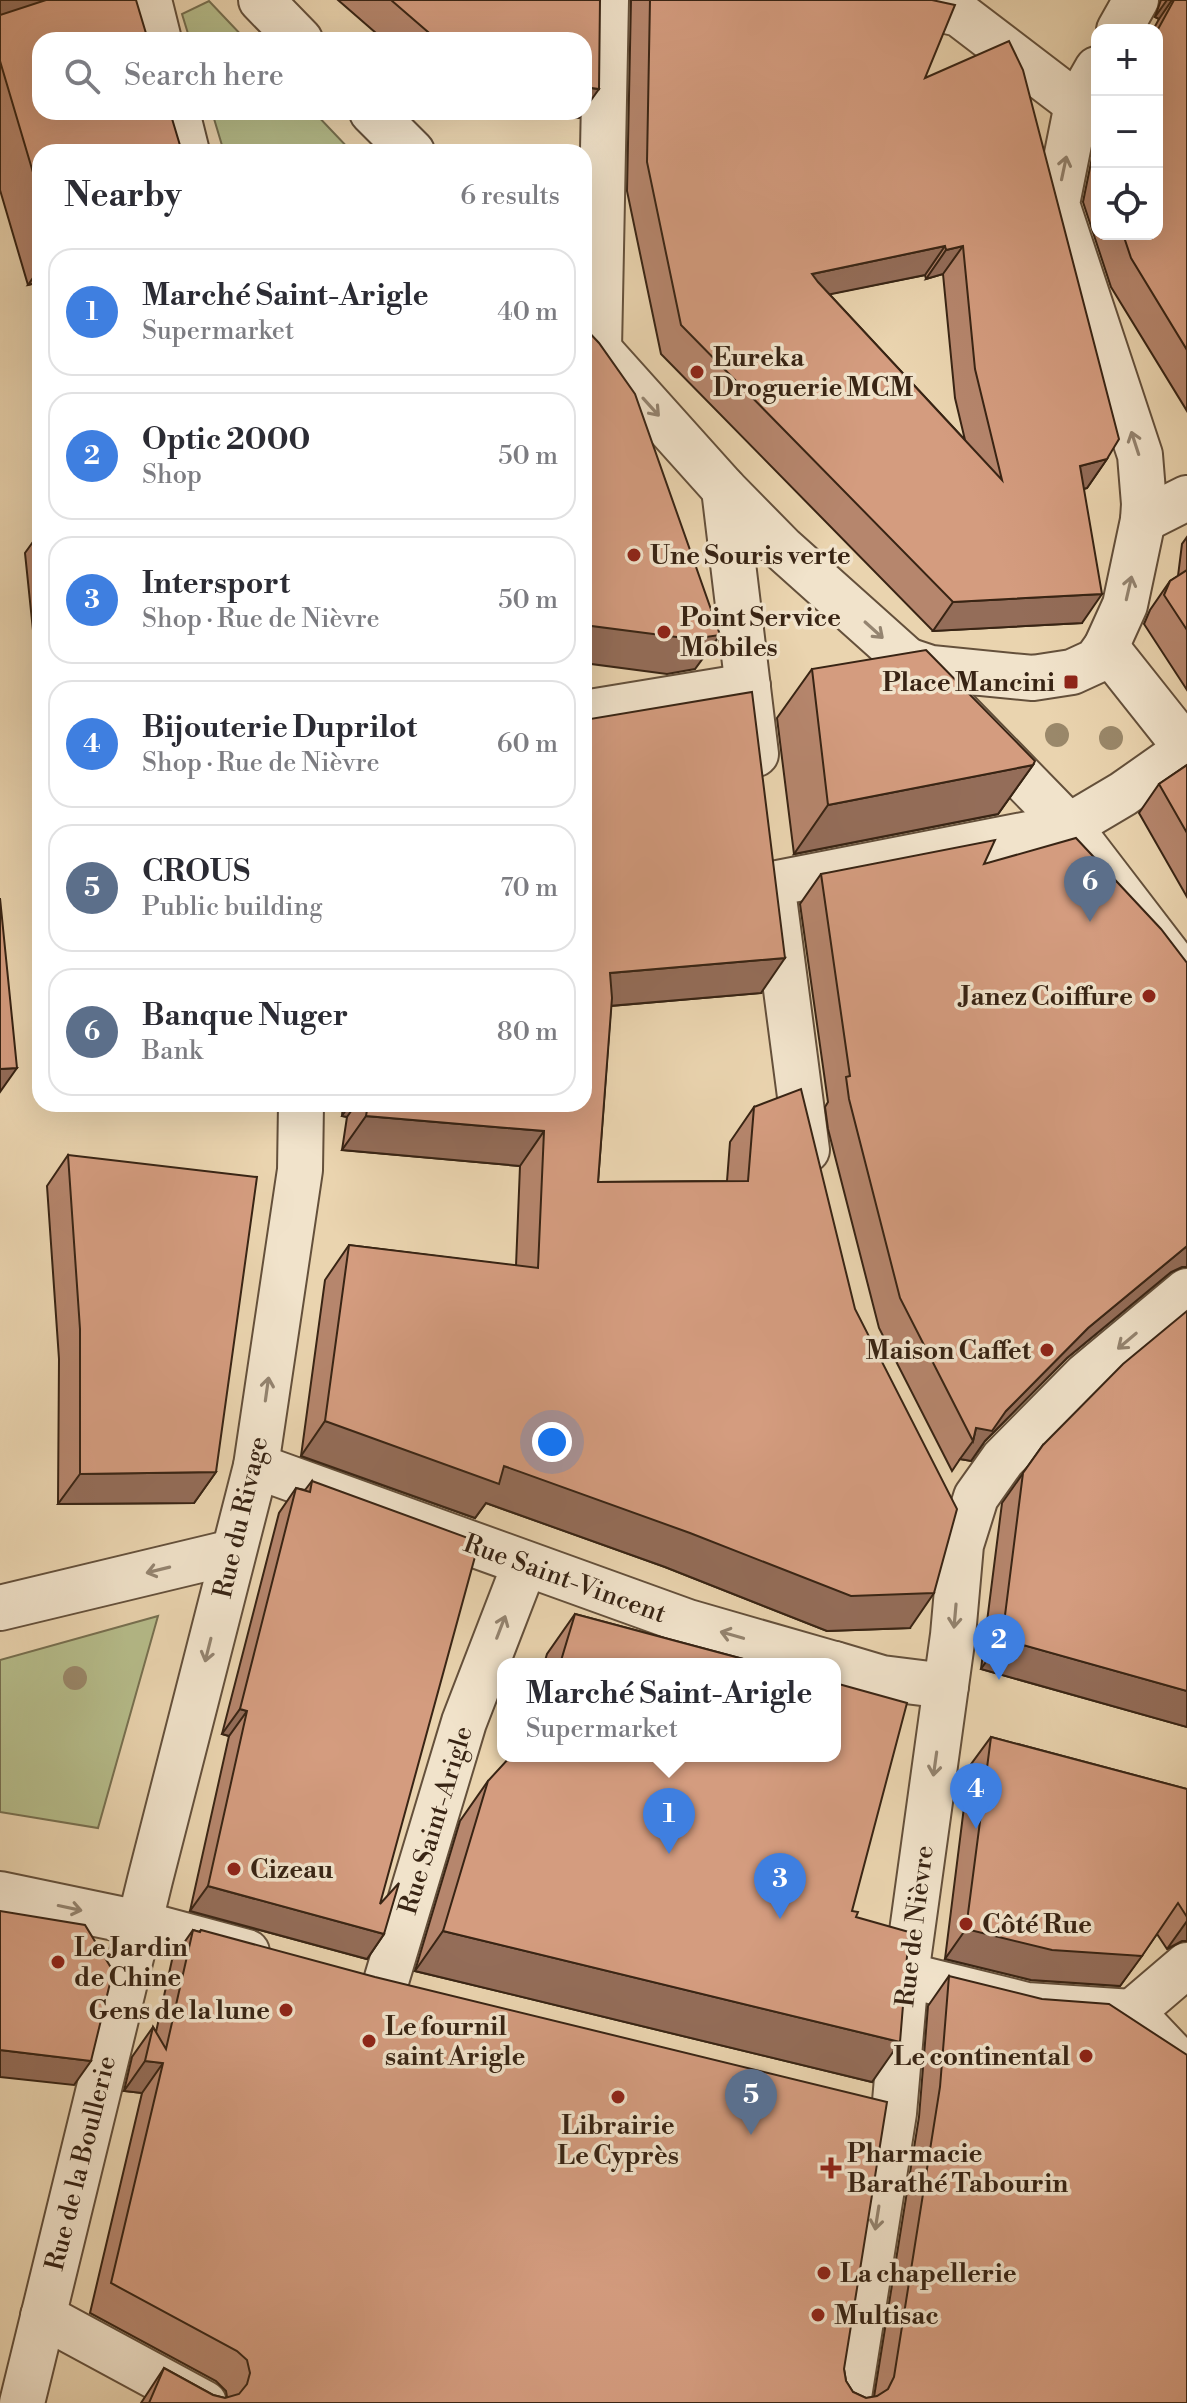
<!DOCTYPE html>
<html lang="en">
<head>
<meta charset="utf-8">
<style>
	body { margin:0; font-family:"Libre Bodoni",serif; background:#f2f2f3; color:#2b2b33 }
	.controls { position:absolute; right:24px; top:24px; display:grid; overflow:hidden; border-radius:16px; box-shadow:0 8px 32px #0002 }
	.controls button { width:72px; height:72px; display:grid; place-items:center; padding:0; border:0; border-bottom:2px solid #e1e1e2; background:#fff; color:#2b2b33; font:40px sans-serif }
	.you { position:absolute; left:552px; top:1442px; width:28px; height:28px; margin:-20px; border:6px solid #fff; border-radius:50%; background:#1a73e8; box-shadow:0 0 0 12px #1a73e833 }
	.badge { display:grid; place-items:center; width:52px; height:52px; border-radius:50%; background:#111827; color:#fff; font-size:26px; font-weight:700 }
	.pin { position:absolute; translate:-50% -66px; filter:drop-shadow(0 2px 4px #0008) }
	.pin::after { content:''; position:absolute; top:42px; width:28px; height:24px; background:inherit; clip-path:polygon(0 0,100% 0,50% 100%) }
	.popup { position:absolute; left:497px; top:1658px; width:344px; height:104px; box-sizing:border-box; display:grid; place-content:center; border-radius:16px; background:#fff; filter:drop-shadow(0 2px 6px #0005); font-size:26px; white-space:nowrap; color:#7c7c81 }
	.popup b { font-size:30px; color:#2b2b33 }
	.popup::after { content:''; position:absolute; left:50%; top:100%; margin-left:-16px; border:16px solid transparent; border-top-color:#fff }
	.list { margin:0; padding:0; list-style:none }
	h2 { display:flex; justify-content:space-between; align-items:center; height:104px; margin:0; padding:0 32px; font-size:34px }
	h2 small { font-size:26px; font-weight:400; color:#7c7c81 }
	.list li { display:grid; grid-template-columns:52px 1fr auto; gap:24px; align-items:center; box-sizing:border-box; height:128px; margin:0 16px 16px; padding:0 16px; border:2px solid #e1e1e2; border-radius:24px }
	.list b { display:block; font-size:30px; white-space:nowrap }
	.list p { margin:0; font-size:26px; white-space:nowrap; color:#7c7c81 }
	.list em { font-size:26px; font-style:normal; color:#7c7c81 }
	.icon { flex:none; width:44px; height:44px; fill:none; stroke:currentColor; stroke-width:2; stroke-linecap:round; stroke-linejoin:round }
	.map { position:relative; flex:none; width:1187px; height:2403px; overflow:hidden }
	.search { position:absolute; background:#fff; box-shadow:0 8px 32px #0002; left:32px; top:32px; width:560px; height:88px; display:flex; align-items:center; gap:20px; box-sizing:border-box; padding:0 28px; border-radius:24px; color:#7c7c81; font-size:30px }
	.panel { position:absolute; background:#fff; box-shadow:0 8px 32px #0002; left:32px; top:144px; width:560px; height:968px; border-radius:24px }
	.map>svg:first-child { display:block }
	.green { fill:#b6bd8b; stroke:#777050; stroke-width:2 }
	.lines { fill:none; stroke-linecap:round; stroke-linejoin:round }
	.street-casing { stroke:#64503b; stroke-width:48 }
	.street { stroke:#f1e3cb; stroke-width:44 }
	.tree { fill:#9a886a }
	.wall { fill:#b6866d; stroke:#382414; stroke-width:2; fill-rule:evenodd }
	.shaded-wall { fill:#946d59; stroke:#382414; stroke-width:2 }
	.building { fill:#d49c7f; stroke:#382414; stroke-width:2; fill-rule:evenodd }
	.oneway { stroke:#948470 }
	.poi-dot { fill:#8f2418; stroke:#f1e3cb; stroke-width:3 }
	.labels { text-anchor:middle; stroke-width:7; stroke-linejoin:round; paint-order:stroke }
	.poi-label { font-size:26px; font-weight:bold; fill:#382414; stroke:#f1e3cb; text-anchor:start }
	.street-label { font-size:26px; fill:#382414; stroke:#f1e3cb }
</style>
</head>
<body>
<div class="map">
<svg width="1187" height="2403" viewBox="0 0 1187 2403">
	<rect width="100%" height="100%" fill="#ead4af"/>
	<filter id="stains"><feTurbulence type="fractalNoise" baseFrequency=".0025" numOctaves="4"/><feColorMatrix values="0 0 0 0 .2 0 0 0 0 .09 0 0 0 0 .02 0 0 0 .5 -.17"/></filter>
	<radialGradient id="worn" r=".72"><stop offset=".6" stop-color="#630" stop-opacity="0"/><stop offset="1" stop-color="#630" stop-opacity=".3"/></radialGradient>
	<g class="green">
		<polygon points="209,1 246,40 190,40 182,14"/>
		<polygon points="212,112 314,112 352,152 224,152"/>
		<polygon points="158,1616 98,1828 0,1812 0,1660"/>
	</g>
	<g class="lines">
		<defs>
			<g id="street">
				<polyline points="149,0 159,40"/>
				<polyline points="261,0 300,40"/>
				<polyline points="900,0 959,14 1077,104"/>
				<polyline points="1119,30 1136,0"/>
				<polyline points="177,112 187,152"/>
				<polyline points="372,112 412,152"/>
				<polyline points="584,333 724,489 783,549 907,660 1069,826 1187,980"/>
				<polyline points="599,349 606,0"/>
				<polyline points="724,489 756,754"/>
				<polyline points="1143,520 1187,498"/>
				<polyline points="1106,647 1187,749"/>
				<polyline points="907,660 931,668 1033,678 1072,672 1096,661 1106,647 1125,605 1143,520 1144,504 1140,455 1057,204 1077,104 1097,69"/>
				<polyline points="584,713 748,686"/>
				<polyline points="772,884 1069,826 1123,794 1187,749"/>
				<polyline points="775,905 807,1150"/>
				<polyline points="256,1466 688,1622 834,1664"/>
				<polyline points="0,1608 233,1552"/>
				<polyline points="835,1664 882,1678 946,1686"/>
				<polyline points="0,1894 139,1923 247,1952"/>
				<polyline points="906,1975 1027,2005 1132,2012 1187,2070"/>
				<polyline points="384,1988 464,1722 525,1564"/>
				<polyline points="1132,2012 1187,1965"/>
				<polyline points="43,2316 204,2403"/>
				<polyline points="22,2403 150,1880 256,1466 300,1170 301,1104"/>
				<polyline points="848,2403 894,2113 906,1975 953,1635 961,1545 976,1497 1003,1459 1085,1376 1187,1291"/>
			</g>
		</defs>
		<use href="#street" class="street-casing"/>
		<use href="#street" class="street"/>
	</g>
	<g class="tree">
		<circle cx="1057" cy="735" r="12"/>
		<circle cx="1111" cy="738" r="12"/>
		<circle cx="75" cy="1678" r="12"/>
	</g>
	<g class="wall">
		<polygon points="0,0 40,152 40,282 28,285 0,190"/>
		<polygon points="338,0 600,0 584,40 384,40"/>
		<path d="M631,0h301l-7,78 182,381 -20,29 -3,1 -2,134 -149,8 -272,-277 -34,-163zM943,274l12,124 10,42 -136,-146 96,-19 1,4z"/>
		<polygon points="1161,0 1187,0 1187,411 1111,287 1083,202 1097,133 1097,234 1157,234 1157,30 1153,30 1159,19 1155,17"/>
		<polygon points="40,532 40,698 25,553"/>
		<polygon points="1187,537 1187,690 1144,624 1150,610 1170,581 1178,576 1182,544"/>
		<polygon points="812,669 1033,765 998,814 794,854 777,718"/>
		<polygon points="584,720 761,993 611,1006 598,1182 727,1181 730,1142 754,1107 910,1628 827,1631 665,1567 486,1503 475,1518 301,1456 325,1280 349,1245 516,1266 520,1166 342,1150 347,1117 342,1116 343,1104 584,1104"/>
		<polygon points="1187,765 1187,897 1139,813 1159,784"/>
		<polygon points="984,864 1187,963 1187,1267 1182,1267 1171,1272 1067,1358 985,1441 971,1461 960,1459 952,1471 879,1328 828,1129 825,1107 828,1102 800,904 821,874"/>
		<polygon points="68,1155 216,1472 194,1503 58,1504 59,1359 47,1186"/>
		<polygon points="1043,1445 1187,1727 981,1669 1002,1503"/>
		<polygon points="312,1481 384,1934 367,1959 190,1911 229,1736 222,1734 279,1513 296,1488 305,1490"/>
		<polygon points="575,1614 762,1664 544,1664 547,1654"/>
		<polygon points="991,1737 1187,1789 1187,1941 1182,1941 1167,1949 1157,1934 1120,1986 1031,1980 945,1959 969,1767"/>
		<polygon points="488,1781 852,1911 856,1917 872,2082 415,1971 460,1821"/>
		<polygon points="193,1930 199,1932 201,1930 844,2369 846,2381 853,2392 866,2398 874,2397 919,2117 928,2006 949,1976 1187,2403 141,2403 164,2368 213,2395 225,2398 227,2397 226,2391 216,2381 90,2313 142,2093 124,2091 132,2057 153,2027 156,2032 172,1960"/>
	</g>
	<g class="shaded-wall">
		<polygon points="0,0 55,0 0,34"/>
		<polygon points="1167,0 1172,0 1159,19 1155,17"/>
		<polygon points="584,87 599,89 584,110"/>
		<polygon points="526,112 583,112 579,118"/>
		<polygon points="945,246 925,275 792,302 812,274"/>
		<polygon points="963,246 943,274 926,279 946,250"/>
		<polygon points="40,268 40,282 28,285"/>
		<polygon points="1107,459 1087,488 1060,494 1080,466"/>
		<polygon points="1102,594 1082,623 933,631 953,602"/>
		<polygon points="584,625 720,635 695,669 667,674 584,663"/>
		<polygon points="1033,765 998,814 794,854 828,805"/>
		<polygon points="785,958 761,993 585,1008 610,973"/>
		<polygon points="17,1068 0,1092 0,1069"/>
		<polygon points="350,1104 356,1104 347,1117 342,1116"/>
		<polygon points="366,1116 544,1131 520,1166 342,1150"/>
		<polygon points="1187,1246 1187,1267 1182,1267 1171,1272 1067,1358 985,1441 971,1461 960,1459 973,1441 976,1428 1006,1411 1088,1328"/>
		<polygon points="325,1421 504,1466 934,1593 910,1628 827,1631 665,1567 486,1503 475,1518 301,1456"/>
		<polygon points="216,1472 194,1503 58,1504 80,1474"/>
		<polygon points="1002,1639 1187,1691 1187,1727 981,1669"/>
		<polygon points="240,1709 247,1711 229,1736 222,1734"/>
		<polygon points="208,1886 384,1934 367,1959 190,1911"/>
		<polygon points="1187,1921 1187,1941 1182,1941 1167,1949"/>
		<polygon points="966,1929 1142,1956 1120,1986 1031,1980 945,1959"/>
		<polygon points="443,1931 900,2042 872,2082 415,1971"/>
		<polygon points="0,2050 91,2061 74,2085 0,2077"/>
		<polygon points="145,2061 163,2063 142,2093 124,2091"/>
	</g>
	<g class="building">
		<polygon points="46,0 136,0 148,40 40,40 40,112 170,112 182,152 40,152 40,196 0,61 0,15"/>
		<polygon points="391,0 600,0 599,89 584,87 584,40 463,40 435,38"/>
		<path d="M650,0h282l23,5 -30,73 84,-37 14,29 96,369 -12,20 -27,7 22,128 -149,8 -272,-277 -34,-163zM945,246l1,4 17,-4 12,123 27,111 -184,-198 -6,-8z"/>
		<polygon points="1174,0 1187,0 1187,350 1131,258 1123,234 1157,234 1157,31"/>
		<polygon points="584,327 599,343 635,394 720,635 692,639 584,625"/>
		<polygon points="1187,570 1187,630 1164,595 1170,581"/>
		<polygon points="926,650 1035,761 1033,765 828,805 812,669"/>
		<polygon points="752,692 785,958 610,973 612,998 598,1182 748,1181 754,1107 801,1089 855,1309 957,1509 934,1593 851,1596 690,1533 504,1466 499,1484 325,1421 349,1245 538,1268 544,1131 366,1116 368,1104 584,1104 584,720"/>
		<polygon points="1187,765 1187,833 1159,784"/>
		<polygon points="1076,838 1161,929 1187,963 1187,1246 1088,1328 1006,1411 992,1431 976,1428 973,1441 900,1298 849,1099 846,1077 850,1076 821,874 995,840 984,864"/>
		<polygon points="0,898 17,1068 0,1069"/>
		<polygon points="68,1155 257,1177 216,1472 80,1474 80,1329"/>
		<polygon points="1187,1311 1187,1691 1002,1639 1023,1473 1043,1445 1123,1364"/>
		<polygon points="312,1481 479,1542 380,1904 399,1883 384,1934 208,1886 247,1711 240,1709 296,1488 310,1492"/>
		<polygon points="575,1614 762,1664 560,1664"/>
		<polygon points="835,1683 907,1703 852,1911 858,1912 856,1917 909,1932 900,2042 443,1931 488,1781 511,1756 835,1756"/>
		<polygon points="991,1737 1187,1789 1187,1917 1178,1903 1142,1956 1052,1950 966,1929"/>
		<polygon points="0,1911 85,1925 113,1971 91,2061 0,2050"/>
		<polygon points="193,1930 200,1932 201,1930 375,1977 887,2102 844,2369 846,2381 853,2392 866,2398 877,2396 888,2389 894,2377 940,2087 949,1976 1042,1999 1109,2004 1187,2055 1187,2403 149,2403 164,2368 213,2395 225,2398 239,2394 247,2384 250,2373 247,2360 237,2351 111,2283 163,2063 145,2061 153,2027 166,2049"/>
	</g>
	<defs><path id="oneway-shaft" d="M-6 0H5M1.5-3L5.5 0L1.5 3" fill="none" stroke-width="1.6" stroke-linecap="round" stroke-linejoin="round" transform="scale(2)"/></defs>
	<g class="oneway">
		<use href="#oneway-shaft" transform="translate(1064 168) rotate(-78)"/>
		<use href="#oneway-shaft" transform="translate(651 407) rotate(48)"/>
		<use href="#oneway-shaft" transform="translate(1135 443) rotate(-108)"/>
		<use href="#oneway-shaft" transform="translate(1129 588) rotate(-77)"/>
		<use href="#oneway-shaft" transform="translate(874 630) rotate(42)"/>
		<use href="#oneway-shaft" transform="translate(1127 1341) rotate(140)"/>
		<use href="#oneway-shaft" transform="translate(267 1389) rotate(-82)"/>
		<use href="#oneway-shaft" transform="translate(158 1570) rotate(166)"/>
		<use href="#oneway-shaft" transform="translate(955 1616) rotate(95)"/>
		<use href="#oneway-shaft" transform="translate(501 1627) rotate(-69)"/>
		<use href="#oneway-shaft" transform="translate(732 1635) rotate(-164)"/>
		<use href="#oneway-shaft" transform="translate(208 1650) rotate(104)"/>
		<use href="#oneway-shaft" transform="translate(935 1764) rotate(98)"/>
		<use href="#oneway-shaft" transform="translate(70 1908) rotate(12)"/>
		<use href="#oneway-shaft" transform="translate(877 2218) rotate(99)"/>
	</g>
	<g class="poi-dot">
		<circle cx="697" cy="372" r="8"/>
		<circle cx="634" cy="555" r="8"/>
		<circle cx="664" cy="632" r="8"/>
		<rect x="1063" y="674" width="16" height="16" rx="4"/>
		<circle cx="1149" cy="996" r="8"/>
		<circle cx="1047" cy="1350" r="8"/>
		<circle cx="234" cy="1869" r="8"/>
		<circle cx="966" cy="1924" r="8"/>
		<circle cx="58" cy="1962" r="8"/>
		<circle cx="286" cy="2010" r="8"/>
		<circle cx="369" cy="2041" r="8"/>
		<circle cx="1086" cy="2056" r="8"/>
		<circle cx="618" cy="2097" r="8"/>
		<path d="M827 2156h8v8h8v8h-8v8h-8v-8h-8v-8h8z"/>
		<circle cx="824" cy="2273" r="8"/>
		<circle cx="818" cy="2315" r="8"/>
	</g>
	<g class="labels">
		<g class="poi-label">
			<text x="713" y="366">Eureka<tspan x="713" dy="30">Droguerie MCM</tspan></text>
			<text x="650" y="564">Une Souris verte</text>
			<text x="680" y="626">Point Service<tspan x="680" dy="30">Mobiles</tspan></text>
			<text x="1055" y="691" text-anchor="end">Place Mancini</text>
			<text x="1133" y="1005" text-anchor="end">Janez Coiffure</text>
			<text x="1031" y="1359" text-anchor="end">Maison Caffet</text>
			<text x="250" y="1878">Cizeau</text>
			<text x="982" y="1933">Côté Rue</text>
			<text x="74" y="1956">Le Jardin<tspan x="74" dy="30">de Chine</tspan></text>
			<text x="270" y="2019" text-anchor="end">Gens de la lune</text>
			<text x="385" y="2035">Le fournil<tspan x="385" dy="30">saint Arigle</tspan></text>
			<text x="1070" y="2065" text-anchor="end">Le continental</text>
			<text x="618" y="2134" text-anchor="middle">Librairie<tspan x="618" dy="30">Le Cyprès</tspan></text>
			<text x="847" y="2162">Pharmacie<tspan x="847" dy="30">Barathé Tabourin</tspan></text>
			<text x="840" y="2282">La chapellerie</text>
			<text x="834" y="2324">Multisac</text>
		</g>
		<g class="street-label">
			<text transform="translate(240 1517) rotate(-77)" y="9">Rue du Rivage</text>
			<text transform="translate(565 1578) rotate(20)" y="9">Rue Saint-Vincent</text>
			<text transform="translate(435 1820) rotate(-73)" y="9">Rue Saint-Arigle</text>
			<text transform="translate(914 1926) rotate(-83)" y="9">Rue de Nièvre</text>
			<text transform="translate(80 2163) rotate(-76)" y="9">Rue de la Boullerie</text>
		</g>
	</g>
	<rect width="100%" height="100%" filter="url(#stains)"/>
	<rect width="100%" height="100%" fill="url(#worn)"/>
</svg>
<div class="controls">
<button>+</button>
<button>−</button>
<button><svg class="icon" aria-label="locate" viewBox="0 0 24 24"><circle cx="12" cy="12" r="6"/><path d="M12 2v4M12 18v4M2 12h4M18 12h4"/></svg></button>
</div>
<div class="you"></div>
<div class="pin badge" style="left:669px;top:1854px;background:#3f7fe0">1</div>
<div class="popup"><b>Marché Saint-Arigle</b>Supermarket</div>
<div class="pin badge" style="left:999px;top:1680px;background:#3f7fe0">2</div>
<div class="pin badge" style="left:780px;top:1919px;background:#3f7fe0">3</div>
<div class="pin badge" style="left:976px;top:1829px;background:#3f7fe0">4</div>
<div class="pin badge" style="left:751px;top:2135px;background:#5c6f8a">5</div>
<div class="pin badge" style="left:1090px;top:922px;background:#5c6f8a">6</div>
<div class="search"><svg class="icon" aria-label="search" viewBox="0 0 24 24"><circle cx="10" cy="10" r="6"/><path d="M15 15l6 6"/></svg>Search here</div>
<section class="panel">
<h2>Nearby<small>6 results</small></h2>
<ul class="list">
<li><span class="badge" style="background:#3f7fe0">1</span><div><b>Marché Saint-Arigle</b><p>Supermarket</p></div><em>40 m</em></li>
<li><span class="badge" style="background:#3f7fe0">2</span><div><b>Optic 2000</b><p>Shop</p></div><em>50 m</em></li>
<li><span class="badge" style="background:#3f7fe0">3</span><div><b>Intersport</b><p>Shop · Rue de Nièvre</p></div><em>50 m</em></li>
<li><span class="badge" style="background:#3f7fe0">4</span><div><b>Bijouterie Duprilot</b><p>Shop · Rue de Nièvre</p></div><em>60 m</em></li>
<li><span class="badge" style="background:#5c6f8a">5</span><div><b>CROUS</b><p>Public building</p></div><em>70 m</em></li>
<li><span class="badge" style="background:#5c6f8a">6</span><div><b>Banque Nuger</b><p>Bank</p></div><em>80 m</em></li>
</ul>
</section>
</div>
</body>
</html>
